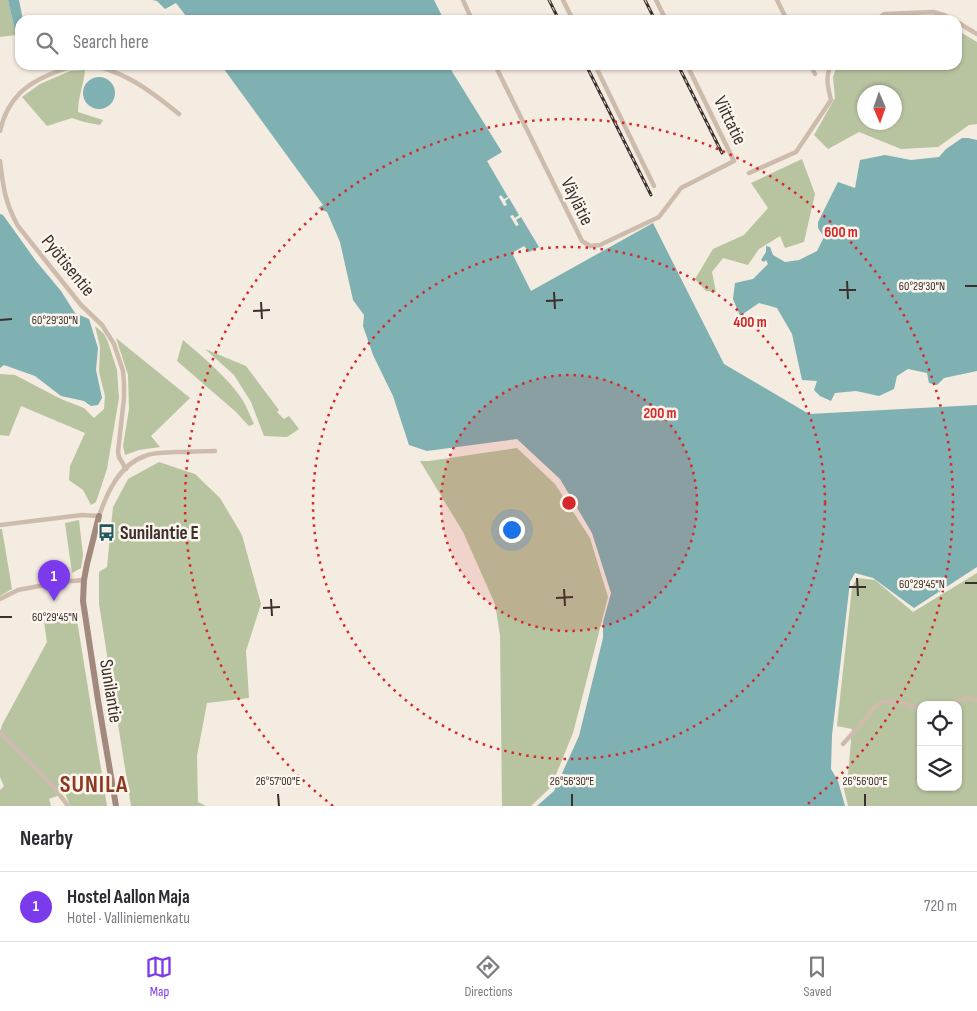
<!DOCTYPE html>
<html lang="en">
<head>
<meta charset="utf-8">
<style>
	body { margin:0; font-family:"Sofia Sans Condensed",sans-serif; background:#f2f2f3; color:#2b2b33 }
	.controls { position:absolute; right:15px; bottom:15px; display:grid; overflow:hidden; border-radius:10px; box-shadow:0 1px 4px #0004 }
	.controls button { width:45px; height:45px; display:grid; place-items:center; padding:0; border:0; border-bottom:1px solid #e1e1e2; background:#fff; color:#2b2b33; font:25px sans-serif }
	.compass { position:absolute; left:857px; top:85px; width:45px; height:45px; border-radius:50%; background:#fff; box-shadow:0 1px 4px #0004; rotate:178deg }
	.you { position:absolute; left:511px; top:529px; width:18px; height:18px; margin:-12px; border:4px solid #fff; border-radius:50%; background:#1a73e8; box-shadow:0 0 0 8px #1a73e833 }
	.badge { display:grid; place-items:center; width:32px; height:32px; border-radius:50%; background:#7c3aed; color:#fff; font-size:16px; font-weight:700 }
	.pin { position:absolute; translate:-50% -41px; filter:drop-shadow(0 1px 2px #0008) }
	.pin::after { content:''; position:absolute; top:26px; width:18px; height:15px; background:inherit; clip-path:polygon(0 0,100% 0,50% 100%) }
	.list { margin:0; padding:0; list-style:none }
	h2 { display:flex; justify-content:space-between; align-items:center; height:65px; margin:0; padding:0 20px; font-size:21px }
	h2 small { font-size:16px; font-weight:400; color:#7c7c81 }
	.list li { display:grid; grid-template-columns:32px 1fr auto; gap:15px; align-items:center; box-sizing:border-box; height:70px; padding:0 20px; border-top:1px solid #e1e1e2 }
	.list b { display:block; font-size:19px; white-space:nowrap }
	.list p { margin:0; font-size:16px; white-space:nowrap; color:#7c7c81 }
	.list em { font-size:16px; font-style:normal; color:#7c7c81 }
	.icon { flex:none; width:28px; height:28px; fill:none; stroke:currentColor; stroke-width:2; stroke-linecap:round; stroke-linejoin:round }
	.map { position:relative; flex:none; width:977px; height:806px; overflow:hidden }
	.search { position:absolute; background:#fff; box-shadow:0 1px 4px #0004; left:15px; right:15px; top:15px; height:55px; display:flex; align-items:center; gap:12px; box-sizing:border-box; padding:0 18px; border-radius:15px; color:#7c7c81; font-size:19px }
	.sheet { height:135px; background:#fff }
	nav { display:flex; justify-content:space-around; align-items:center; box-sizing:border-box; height:70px; border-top:1px solid #e1e1e2; background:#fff; font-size:14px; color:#7c7c81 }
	nav a { display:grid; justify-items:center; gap:2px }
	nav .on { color:#7c3aed }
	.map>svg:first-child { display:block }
	.green { fill:#b8c4a0; fill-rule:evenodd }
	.water { fill:#7fb0b2 }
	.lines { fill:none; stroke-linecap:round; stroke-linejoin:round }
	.street { stroke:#cdbbac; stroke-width:4.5 }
	.secondary { stroke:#a18a7d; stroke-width:6 }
	.rail-casing { stroke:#3b302b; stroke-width:3 }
	.rail { stroke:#fbf5ee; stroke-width:1; stroke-dasharray:4; stroke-linecap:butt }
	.ticks { fill:none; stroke:#3b302b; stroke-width:2 }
	.ring { fill:none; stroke:#d62828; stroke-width:2.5; stroke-dasharray:2.5 5 }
	.labels { text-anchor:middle; stroke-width:5; stroke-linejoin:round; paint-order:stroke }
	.street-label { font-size:19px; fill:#3b302b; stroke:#fbf5ee }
	.poi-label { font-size:19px; font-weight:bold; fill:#3b302b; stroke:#fbf5ee; text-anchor:start }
	.district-label { font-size:24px; font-weight:bold; letter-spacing:1px; fill:#8c3b22; stroke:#fbf5ee }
	.ticks-label { font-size:12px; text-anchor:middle; fill:#3b302b; stroke:#fbf5ee; stroke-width:5; stroke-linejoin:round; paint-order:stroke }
	.centre { fill:#d62828; stroke:#fbf5ee; stroke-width:2.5 }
	.ring-label { font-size:15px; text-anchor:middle; font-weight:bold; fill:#d62828; stroke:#fbf5ee; stroke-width:5; stroke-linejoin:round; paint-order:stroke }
</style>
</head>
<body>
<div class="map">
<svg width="977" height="806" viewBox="0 0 977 806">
	<rect width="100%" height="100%" fill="#f4ebe1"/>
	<g class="green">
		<polygon points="0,0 8,0 16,35 0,37"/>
		<path d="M957,30l20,12v82l-8,1 -31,22 -37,2 -42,-17 -31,17 -14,-14 21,-37 -2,-21 4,-12h120zM864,92h30v30h-30z"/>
		<path d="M85,70c-1,14 -7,27 -7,42l25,8 -3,5 -16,-3 -12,-4 -25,8 -25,-29 18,-13 30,-13z"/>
		<polygon points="802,159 815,194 804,242 785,248 780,236 759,249 748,265 723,258 712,272 716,292 706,291 695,279 713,249 744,235 768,208 751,183"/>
		<polygon points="95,326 104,334 108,342 117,370 119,398 107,469 96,502 91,505 83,490 69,480 70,466 85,433 21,406 9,436 0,435 0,374 15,375 61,399 84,408 94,418 104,409 105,396 99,372 100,347"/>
		<polygon points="116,338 190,398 151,436 160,447 139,450 125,455 123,446 129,409 128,375"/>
		<path d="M183,340c21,18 43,36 59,59 5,8 8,17 12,25l-5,2 -13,-14 -59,-51z"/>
		<polygon points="205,349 246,366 279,410 277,412 284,419 289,416 299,429 287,437 264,436 251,402 234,375"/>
		<polygon points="517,448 555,484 590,538 608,597 573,733 551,787 531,806 502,806 500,635 495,604 463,532 420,461 429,461"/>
		<polygon points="159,462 195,474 220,498 242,535 261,604 246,651 249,698 207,703 197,756 198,802 206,806 131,806 99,604 99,572 107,567 113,507 128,479"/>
		<polygon points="79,520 83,555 81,568 72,573 65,523"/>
		<polygon points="0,529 2,529 12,589 0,596"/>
		<path d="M977,573v233h-129l-6,-25 6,-6 4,-46 -15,-3 15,-139 5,-9 18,2 38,32zM921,705h37v82h-37z"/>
		<polygon points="68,611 76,614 107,806 70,806 65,793 49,799 51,806 0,806 0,790 4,786 0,777 0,733 2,725 47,642 43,615 48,614 61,616 61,621"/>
	</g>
	<g class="water">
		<polygon points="8,0 19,0 23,20 20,20 20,35 16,35"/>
		<polygon points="152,0 434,0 444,20 189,20 176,3 165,9 157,1"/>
		<polygon points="221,65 448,65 502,152 487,161 508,197 504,199 501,195 499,197 504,206 507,205 505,201 509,198 519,215 515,218 513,215 510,216 516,226 519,225 516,220 521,217 539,247 529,252 524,246 512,253 531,291 653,223 724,364 809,414 977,405 977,567 914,608 873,578 855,573 850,582 832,735 831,769 838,781 845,806 537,806 554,791 579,736 603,638 603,622 611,593 592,533 560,479 517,439 427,451 409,445 393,396 373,355 363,326 364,315 353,300 340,242 327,212 318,208 323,205"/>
		<circle cx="99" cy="93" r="16"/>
		<polygon points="962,138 968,138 977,140 977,371 944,378 937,385 929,383 927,373 908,369 897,376 894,389 879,396 856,391 835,393 831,401 820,396 814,390 817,381 802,380 792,334 777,308 759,303 740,316 733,299 735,283 753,279 768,264 766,260 764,262 761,260 766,252 766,246 770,247 773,255 785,262 799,260 817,251 824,237 818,228 818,222 838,182 855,188 860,160 885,155 911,160 939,157 946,149"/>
		<polygon points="0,214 3,215 36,261 61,291 75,313 89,319 98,348 96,370 102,398 98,405 91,406 84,401 61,396 35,376 4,365 0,368"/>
	</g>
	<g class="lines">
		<g class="street">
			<polyline points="463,0 472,20"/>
			<polyline points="563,0 573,20"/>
			<polyline points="656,0 666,20"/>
			<polyline points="777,0 787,20"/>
			<polyline points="877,20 884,14 933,12 944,15 953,20"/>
			<polyline points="957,22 977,34"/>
			<path d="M84,65c36,2 68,27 95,49"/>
			<polyline points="495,65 582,241 590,246 600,245 659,217 681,188 734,161 687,65"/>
			<polyline points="595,65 654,186"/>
			<polyline points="810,65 815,74"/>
			<path d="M0,131c3,-13 10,-28 20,-38 14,-14 44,-26 63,-28"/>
			<path d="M0,161c3,25 5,42 18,65l63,79 21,20 12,19 9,27 1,13v14l-6,54 1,5 7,12"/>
			<path d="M749,173l47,-21 35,-52c-3,-12 -6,-23 0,-35"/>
			<path d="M0,525l82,-10 17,1c8,-23 20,-51 46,-60 9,-4 20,-3 31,-4 13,0 26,-1 39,-1"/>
			<polyline points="0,599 18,590 60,582 84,580"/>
			<polyline points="942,705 968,698 977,700"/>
			<path d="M0,732c22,24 49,46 68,74"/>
			<polyline points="843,744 861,724 872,710 882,702 899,702 921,709"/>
		</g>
		<polyline class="secondary" points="99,516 87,564 84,580 83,601 98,700 116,806"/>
		<defs>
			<g id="rail">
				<polyline points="549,0 559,20"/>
				<polyline points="645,0 655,20"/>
				<polyline points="586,65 651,195"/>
				<polyline points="678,65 722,153"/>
			</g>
		</defs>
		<use href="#rail" class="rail-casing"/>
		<use href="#rail" class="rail"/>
	</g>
	<path class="ticks" d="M847,281l1,18M965,286h12M839,290h17M554,292l1,17M546,301l17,-1M261,302l1,17M253,311l17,-1M0,320l12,-1M857,578l1,18M965,583h12M849,587h17M564,589l1,17M556,598l17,-1M271,599l1,17M263,608l17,-1M0,617h12M278,794l1,12M572,794v12M865,794v12"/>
	<circle cx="569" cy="503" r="128" fill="#d62828" fill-opacity=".12"/>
	<g class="ring">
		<circle cx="569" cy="503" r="128"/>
		<circle cx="569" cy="503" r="256"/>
		<path d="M333 806A384 384 0 1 1 805 806"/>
	</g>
	<defs>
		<symbol id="bus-bare" viewBox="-9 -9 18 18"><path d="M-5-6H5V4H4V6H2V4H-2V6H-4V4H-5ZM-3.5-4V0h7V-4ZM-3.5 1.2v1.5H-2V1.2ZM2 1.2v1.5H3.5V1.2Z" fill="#1f5a5e" stroke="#fbf5ee" stroke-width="2.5" paint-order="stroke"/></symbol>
	</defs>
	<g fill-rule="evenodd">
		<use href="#bus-bare" x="94" y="520" width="25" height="25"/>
	</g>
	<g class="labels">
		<g class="street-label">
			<text transform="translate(731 120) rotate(64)" y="7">Viittatie</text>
			<text transform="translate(578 201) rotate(64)" y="7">Väylätie</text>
			<text transform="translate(69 265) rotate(51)" y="7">Pyötisentie</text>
			<text transform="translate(112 691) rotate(81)" y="7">Sunilantie</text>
		</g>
		<g class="poi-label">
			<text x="120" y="539">Sunilantie E</text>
		</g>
		<g class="district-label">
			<text x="94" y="792">SUNILA</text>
		</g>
	</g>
	<g class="ticks-label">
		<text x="922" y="290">60°29'30"N</text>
		<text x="55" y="324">60°29'30"N</text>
		<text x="922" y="588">60°29'45"N</text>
		<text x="55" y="621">60°29'45"N</text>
		<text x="278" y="785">26°57'00"E</text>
		<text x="572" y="785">26°56'30"E</text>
		<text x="865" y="785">26°56'00"E</text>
	</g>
	<circle cx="569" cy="503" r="8" class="centre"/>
	<g class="ring-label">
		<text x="841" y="237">600 m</text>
		<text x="750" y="327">400 m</text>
		<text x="660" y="418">200 m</text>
	</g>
</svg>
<div class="controls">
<button><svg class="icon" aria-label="locate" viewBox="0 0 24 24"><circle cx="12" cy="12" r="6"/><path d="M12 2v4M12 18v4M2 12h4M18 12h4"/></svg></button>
<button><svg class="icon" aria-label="layers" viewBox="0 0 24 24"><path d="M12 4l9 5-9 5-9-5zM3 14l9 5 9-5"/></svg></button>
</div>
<svg class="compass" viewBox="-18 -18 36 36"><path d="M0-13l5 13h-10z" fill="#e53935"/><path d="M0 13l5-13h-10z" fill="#7c7c81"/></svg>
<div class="you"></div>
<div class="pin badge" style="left:54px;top:601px">1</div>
<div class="search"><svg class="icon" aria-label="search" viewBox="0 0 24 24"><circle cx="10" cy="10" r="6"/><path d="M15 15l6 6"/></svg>Search here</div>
</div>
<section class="sheet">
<h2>Nearby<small></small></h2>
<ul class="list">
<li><span class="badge">1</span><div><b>Hostel Aallon Maja</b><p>Hotel · Valliniemenkatu</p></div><em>720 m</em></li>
</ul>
</section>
<nav>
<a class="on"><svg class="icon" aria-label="map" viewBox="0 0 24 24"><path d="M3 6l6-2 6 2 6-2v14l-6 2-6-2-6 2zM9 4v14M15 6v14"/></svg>Map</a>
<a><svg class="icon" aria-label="directions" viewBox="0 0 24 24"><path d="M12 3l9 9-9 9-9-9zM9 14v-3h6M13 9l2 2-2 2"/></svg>Directions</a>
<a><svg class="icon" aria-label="saved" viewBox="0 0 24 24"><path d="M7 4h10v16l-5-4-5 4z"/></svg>Saved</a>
</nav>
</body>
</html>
